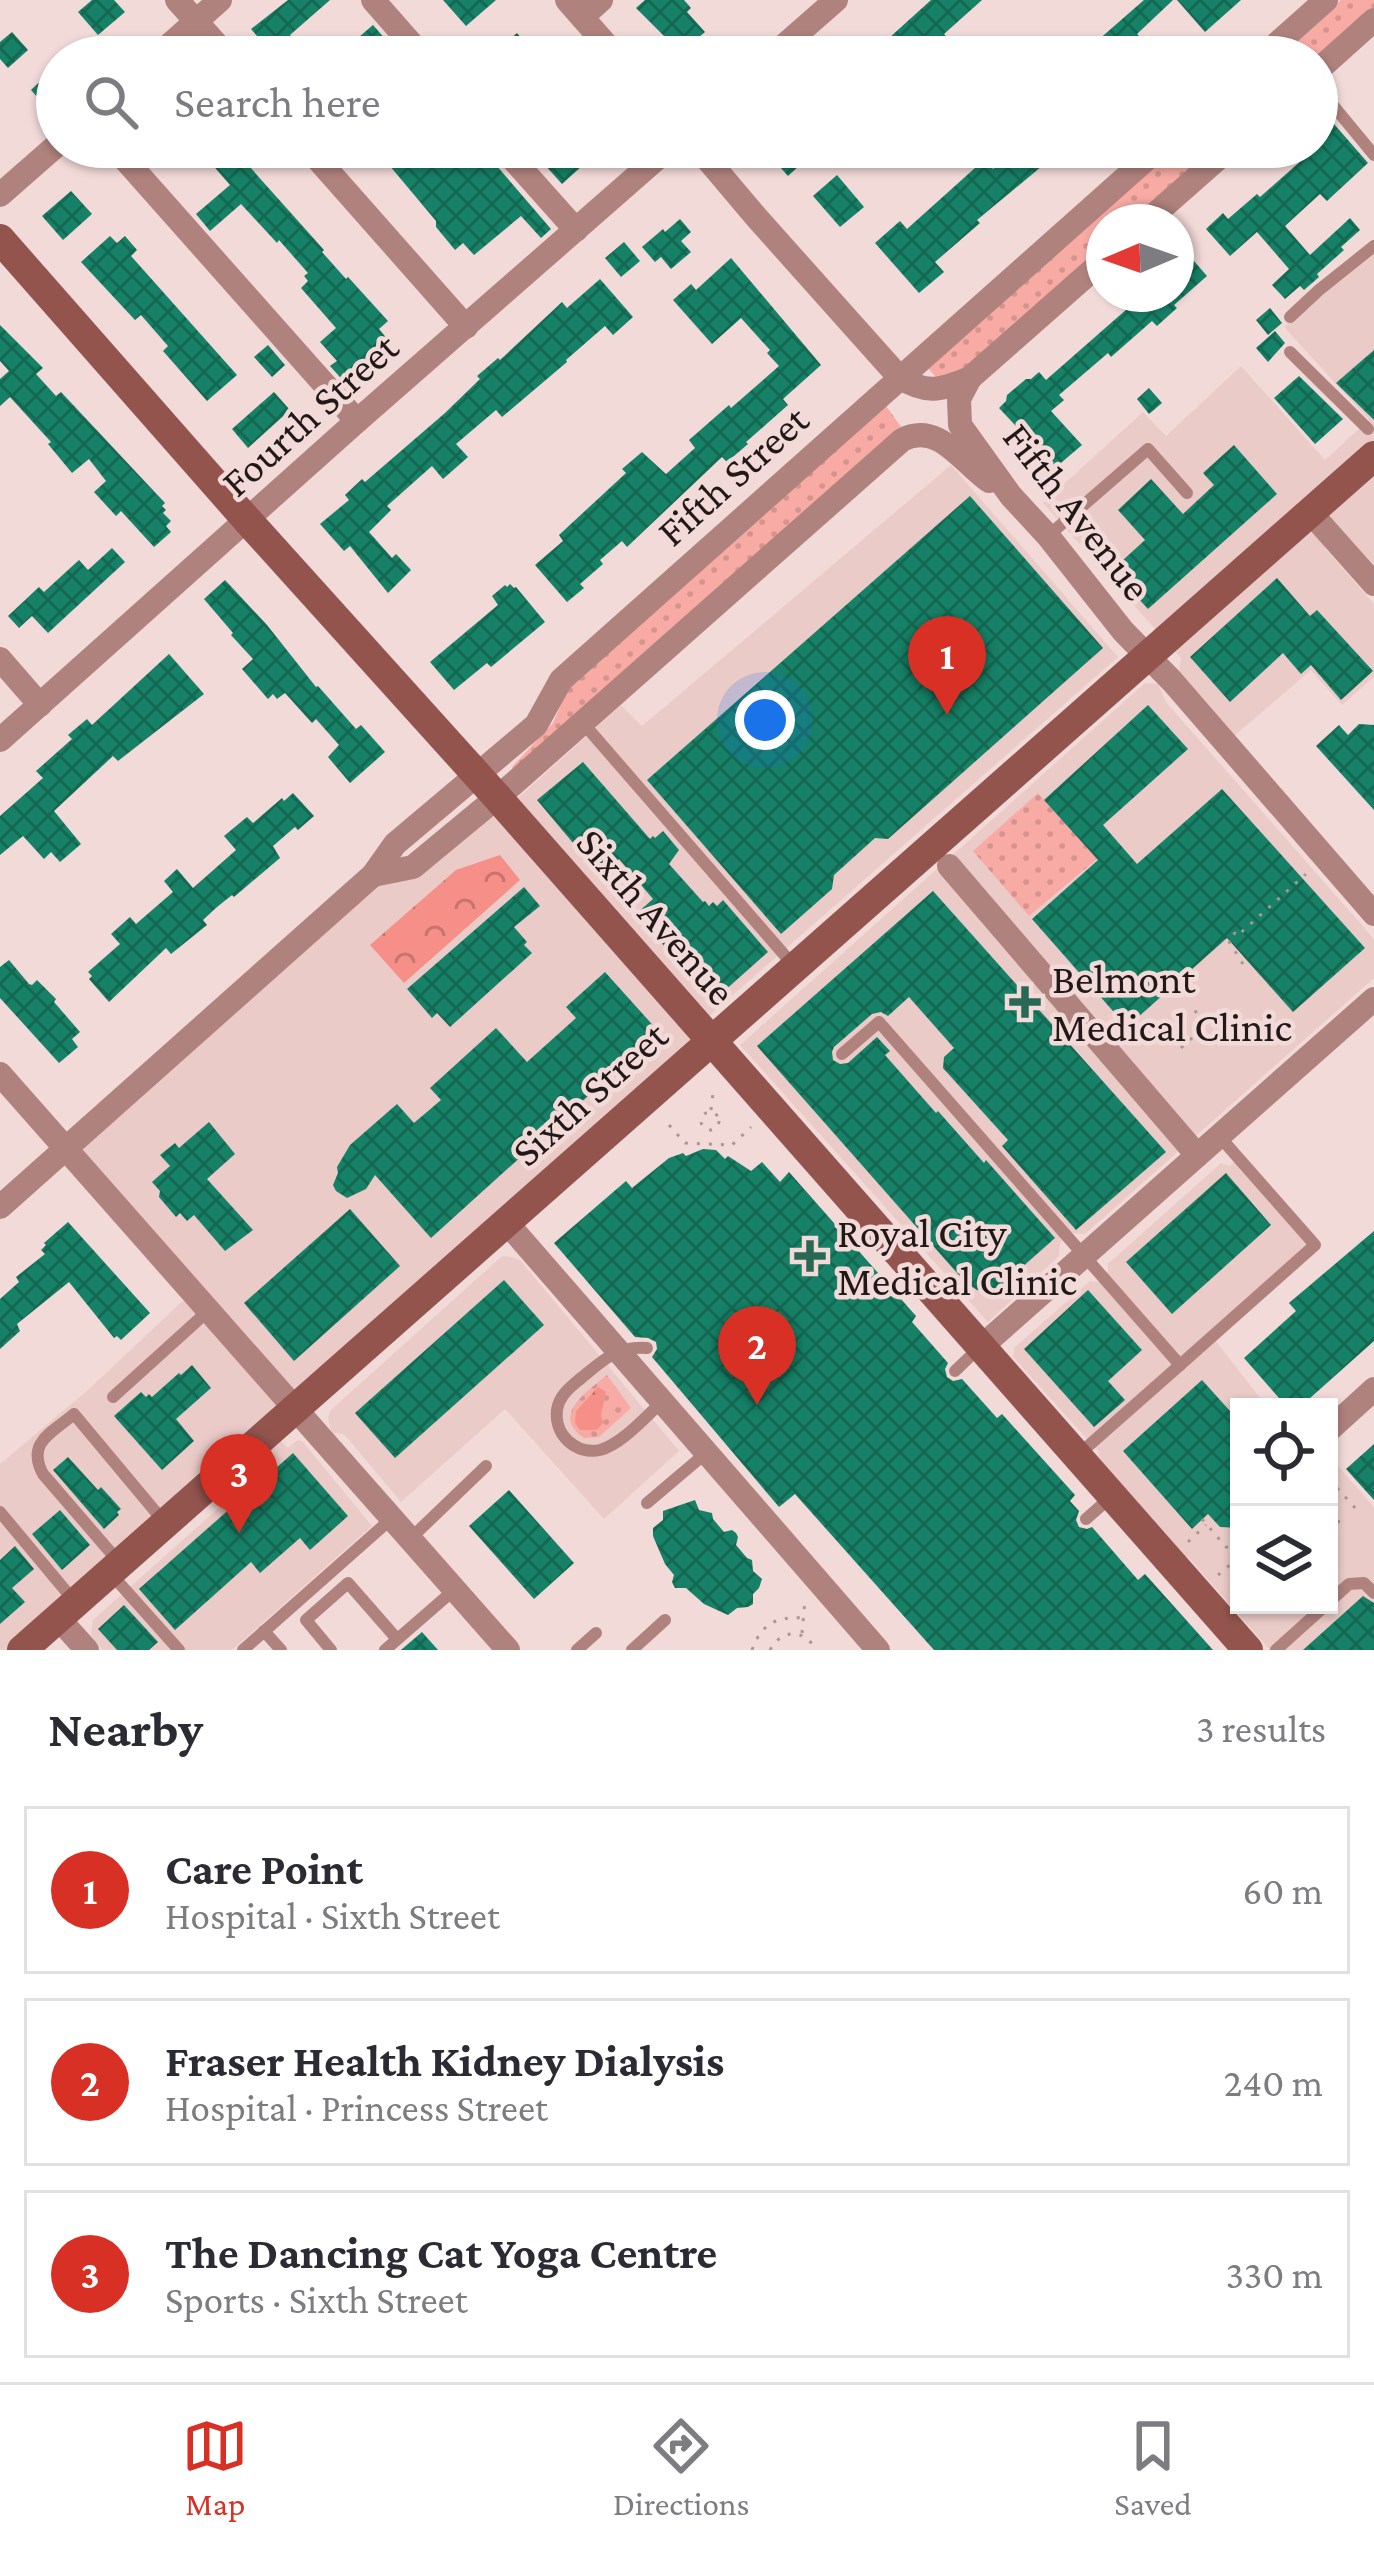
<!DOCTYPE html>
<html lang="en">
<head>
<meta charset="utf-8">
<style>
	body { margin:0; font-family:"Crimson Pro",serif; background:#f7f7f7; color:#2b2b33 }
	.controls { position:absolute; right:36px; bottom:36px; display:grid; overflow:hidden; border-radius:0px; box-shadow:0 3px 9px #0004 }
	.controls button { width:108px; height:108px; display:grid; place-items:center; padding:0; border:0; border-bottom:3px solid #e1e1e2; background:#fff; color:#2b2b33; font:60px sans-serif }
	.compass { position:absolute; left:1086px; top:204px; width:108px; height:108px; border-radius:50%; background:#fff; box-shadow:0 3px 9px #0004; rotate:268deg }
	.you { position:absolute; left:765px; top:720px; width:42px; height:42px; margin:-30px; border:9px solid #fff; border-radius:50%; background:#1a73e8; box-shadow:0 0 0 18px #1a73e833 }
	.badge { display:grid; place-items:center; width:78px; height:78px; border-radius:50%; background:#d93025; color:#fff; font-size:39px; font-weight:700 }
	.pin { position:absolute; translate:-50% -99px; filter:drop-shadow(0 3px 6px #0008) }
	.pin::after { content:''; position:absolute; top:63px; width:42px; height:36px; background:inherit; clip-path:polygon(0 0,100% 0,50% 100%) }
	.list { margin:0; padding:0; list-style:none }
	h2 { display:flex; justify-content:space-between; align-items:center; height:156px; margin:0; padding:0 48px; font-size:51px }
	h2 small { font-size:39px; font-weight:400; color:#7c7c81 }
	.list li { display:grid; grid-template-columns:78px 1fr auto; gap:36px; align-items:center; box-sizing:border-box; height:168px; margin:0 24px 24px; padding:0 24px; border:3px solid #e1e1e2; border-radius:0px }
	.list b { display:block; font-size:45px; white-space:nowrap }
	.list p { margin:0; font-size:39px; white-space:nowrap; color:#7c7c81 }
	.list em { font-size:39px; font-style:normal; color:#7c7c81 }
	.icon { flex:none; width:66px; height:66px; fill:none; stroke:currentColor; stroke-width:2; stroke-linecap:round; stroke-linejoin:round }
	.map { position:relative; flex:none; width:1374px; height:1650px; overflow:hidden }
	.search { position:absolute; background:#fff; box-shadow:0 3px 9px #0004; left:36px; right:36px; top:36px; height:132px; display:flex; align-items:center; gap:30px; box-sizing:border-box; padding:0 42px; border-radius:66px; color:#7c7c81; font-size:45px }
	.sheet { height:732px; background:#fff }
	nav { display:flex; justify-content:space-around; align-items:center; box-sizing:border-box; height:168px; border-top:3px solid #e1e1e2; background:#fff; font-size:33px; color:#7c7c81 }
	nav a { display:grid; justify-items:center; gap:6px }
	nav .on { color:#d93025 }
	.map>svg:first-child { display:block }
	.built { fill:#ebcbc7 }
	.grass { fill:url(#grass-dots) }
	.forest { fill:url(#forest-crowns) }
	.building { fill:url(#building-cross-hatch) }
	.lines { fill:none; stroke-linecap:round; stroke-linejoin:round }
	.path { stroke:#aa9795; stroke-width:3; stroke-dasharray:3 9; stroke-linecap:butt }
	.lane { stroke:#af827d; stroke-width:12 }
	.street { stroke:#af827d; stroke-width:24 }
	.secondary { stroke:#93544e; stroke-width:30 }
	.lane-bridge { stroke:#af827d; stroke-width:12 }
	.poi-dot { fill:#296855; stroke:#f2dad8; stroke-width:4.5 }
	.labels { text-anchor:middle; stroke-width:9; stroke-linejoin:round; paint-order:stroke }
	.street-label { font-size:42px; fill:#211918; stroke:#f2dad8 }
	.poi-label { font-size:42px; fill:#211918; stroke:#f2dad8; text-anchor:start }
</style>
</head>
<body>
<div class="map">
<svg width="1374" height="1650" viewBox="0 0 1374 1650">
	<defs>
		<pattern id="grass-dots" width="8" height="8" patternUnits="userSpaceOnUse" patternTransform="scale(3)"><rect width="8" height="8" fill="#f8aba4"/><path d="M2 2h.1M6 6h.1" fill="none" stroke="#d4938c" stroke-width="1.8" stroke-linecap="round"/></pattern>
		<pattern id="forest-crowns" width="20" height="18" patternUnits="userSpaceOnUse" patternTransform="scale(3)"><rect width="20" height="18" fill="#f58f87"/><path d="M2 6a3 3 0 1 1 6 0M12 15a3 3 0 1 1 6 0" fill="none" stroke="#c6746d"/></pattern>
		<pattern id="building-cross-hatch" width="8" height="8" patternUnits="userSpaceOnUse" patternTransform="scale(3)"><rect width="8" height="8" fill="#168166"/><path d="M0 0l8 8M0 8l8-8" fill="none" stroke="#146953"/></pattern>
	</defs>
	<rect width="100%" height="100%" fill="#f2dad8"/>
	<g class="built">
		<polygon points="1374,245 1374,573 1337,533 1324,547 1374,604 1374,677 1342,705 1311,670 1234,736 1179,673 1181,658 1043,503 1143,412 1166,436 1241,366 1325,460 1369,420 1284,327"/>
		<polygon points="951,465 1118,657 709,1016 518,798 621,705 642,726"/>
		<polygon points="1145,683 1158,684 1166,702 1374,939 1374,978 1085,1234 1072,1233 1060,1243 1059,1256 988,1322 740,1045"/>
		<polygon points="497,797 711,1041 22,1650 0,1650 0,1464 88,1390 191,1293 66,1149 373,875 413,867"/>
		<polygon points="1238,1158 1315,1245 1212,1336 1267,1407 1239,1407 1239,1605 1329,1605 1329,1456 1374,1507 1374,1650 1270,1650 1189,1558 1178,1555 1100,1465 1099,1452 1013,1357 1014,1348 1090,1281 1098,1282 1108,1271 1108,1264 1221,1163 1230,1166"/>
		<polygon points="507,1256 520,1260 679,1451 604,1519 505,1409 401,1502 344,1434 333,1433 330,1428 328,1417 331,1410 501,1257"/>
		<polygon points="280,1440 288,1448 298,1440 303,1442 372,1526 232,1650 103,1650 91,1635 93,1620 267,1465 264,1459 266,1454"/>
	</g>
	<g class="grass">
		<polygon points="1341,0 1374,0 1374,13 1317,57 1277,57"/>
		<polygon points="1176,147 1223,147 1138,222 1104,222 1104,252 966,374 941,383 928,368"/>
		<polygon points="886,406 902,428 515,771 512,767 553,723 570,684"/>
		<polygon points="1038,793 1097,859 1029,916 973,851"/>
		<path d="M607,1375l24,33 -32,29 -15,1c-34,-23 4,-47 23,-63z"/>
	</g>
	<g class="forest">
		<polygon points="500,855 520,880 404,983 370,945 456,870"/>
		<polygon points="598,1387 606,1392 601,1415 603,1423 597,1430 580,1430 575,1423 576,1411"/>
	</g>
	<g class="building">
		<polygon points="92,0 114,0 125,12 98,35 78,12"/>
		<polygon points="288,0 330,0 290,35 296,42 275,57 251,29"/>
		<polygon points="443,0 496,0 466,26"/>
		<polygon points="645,0 684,0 691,8 687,12 705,32 698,38 715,57 685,57 636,8"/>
		<polygon points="931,0 982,0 944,34 953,44 938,57 886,57 878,48"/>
		<polygon points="1144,0 1173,0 1137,34 1158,57 1096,57 1089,48"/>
		<polygon points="1177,0 1241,0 1205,32"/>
		<polygon points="373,25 401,57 365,57 352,43"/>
		<polygon points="12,32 28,50 8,68 0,59 0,42"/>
		<polygon points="517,33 537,57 489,57"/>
		<polygon points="47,75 57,87 57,99 47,108 31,90"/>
		<polygon points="1334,124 1368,163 1327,201 1320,194 1285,226 1310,255 1350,218 1360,230 1341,247 1344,250 1317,274 1319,277 1304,290 1300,286 1285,299 1272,285 1289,269 1257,232 1230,256 1206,229 1223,213 1228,219 1257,194 1260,197 1303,159 1300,156 1311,147 1317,147 1320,136"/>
		<polygon points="157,147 180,147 156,168 146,156"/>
		<polygon points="197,147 232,147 324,250 322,252 346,279 348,277 388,321 379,329 389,341 352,373 356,378 347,385 330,366 337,361 320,342 336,328 301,288 308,281 304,276 308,273 279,240 277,243 241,204 210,231 196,214 230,185"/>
		<polygon points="374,147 421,147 436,163 454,147 486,147 490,158 551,229 541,238 521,216 474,255 463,243 455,250 436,227 436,221"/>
		<polygon points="563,147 603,147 562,184 544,164"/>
		<polygon points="762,147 820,147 788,176"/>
		<polygon points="1018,147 1065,147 977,220 980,223 935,262 944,272 919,293 875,243 900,221 907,229 985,159 993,169"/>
		<polygon points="837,175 864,207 840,227 813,196"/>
		<polygon points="71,191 92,214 63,240 42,216"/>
		<polygon points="680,219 691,232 681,241 691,252 671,269 661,257 655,262 642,247 663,229 665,232"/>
		<polygon points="110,236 117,243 125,236 137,250 131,256 237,375 207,401 163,351 168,346 141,315 135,320 81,262"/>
		<polygon points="624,242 640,261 621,277 605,258"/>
		<polygon points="1187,253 1207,276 1174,305 1177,308 1157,326 1152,321 1111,357 1108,353 1059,395 1064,400 1051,411 1082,445 1055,468 999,408 1006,401 1007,395 1026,379 1031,379 1039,372 1046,380 1144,294 1176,294 1176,262"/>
		<polygon points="731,258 821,365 783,399 788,405 746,442 748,444 727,462 722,457 627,547 622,541 600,560 603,564 580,584 584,588 567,602 535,565 563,541 559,535 626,473 622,469 642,452 666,474 695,448 689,440 729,405 731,408 779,366 767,353 770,350 741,318 712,344 673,300 691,284 696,290"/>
		<polygon points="600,279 633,317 613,335 605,326 566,360 567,362 502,417 496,410 456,444 468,457 443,479 432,466 387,506 391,510 369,532 392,558 396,554 411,570 388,593 350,546 344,551 320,524 349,500 345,495 362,479 365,482 445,413 480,379 477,376 498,358 500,360 562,302 567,308"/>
		<polygon points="1270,308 1282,323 1268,335 1256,320"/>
		<polygon points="0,325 43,368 36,374 56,396 61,392 165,503 162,506 166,510 163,513 171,521 166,526 171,532 154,547 121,511 116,516 94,492 106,481 89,459 72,473 48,444 51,442 10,397 0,406 0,379 9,371 0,361"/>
		<polygon points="1275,331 1285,343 1268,362 1256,348"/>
		<polygon points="268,345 285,365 272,377 254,357"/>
		<polygon points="1374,350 1374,420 1336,383"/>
		<polygon points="1299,376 1343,419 1315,444 1274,398"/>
		<polygon points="1149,388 1162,403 1149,414 1137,399"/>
		<polygon points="274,392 290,410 248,448 232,429"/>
		<polygon points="1234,445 1277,494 1148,609 1112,570 1145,540 1118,510 1151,479 1183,514 1214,485 1203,473"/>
		<polygon points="970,496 1103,648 888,839 875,838 834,875 832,889 781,934 647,780"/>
		<polygon points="112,548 125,562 48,633 32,616 19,628 8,616 39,587 44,592 79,560 88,570"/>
		<polygon points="1277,578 1310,616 1317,610 1373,671 1341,700 1311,665 1301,674 1283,653 1230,702 1190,657"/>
		<polygon points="225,580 267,625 316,687 318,686 356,729 361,725 385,752 350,783 328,757 339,745 316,719 312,723 285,693 277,699 273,694 268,699 242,669 253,659 231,635 233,633 204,599"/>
		<polygon points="510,584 514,588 516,587 545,622 491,667 487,663 454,690 430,662 498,605 492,596 505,585 507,587"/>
		<polygon points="169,654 204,694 118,761 113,756 54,811 81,844 60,862 51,852 44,859 23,836 0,855 0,816 43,778 36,771 72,739 68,735 87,719 92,725"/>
		<polygon points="1148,705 1188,749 1103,825 1137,864 1222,789 1365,948 1293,1012 1227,938 1127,1027 1032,919 1098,860 1044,800"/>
		<polygon points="1359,724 1374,725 1374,810 1316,746 1339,725 1348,735"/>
		<polygon points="583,762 650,839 653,836 655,838 663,831 679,850 669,864 703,902 705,901 709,906 713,902 717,906 723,900 768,952 713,1001 636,914 653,899 619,859 600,875 537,800"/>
		<polygon points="293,793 314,816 298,830 295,827 273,846 280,858 234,897 232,895 217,907 203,920 207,925 171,954 166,948 109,1002 89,979 92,976 88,972 120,944 111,934 130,917 136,924 173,892 164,881 177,869 193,888 236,850 224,836 247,817 253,823 282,798 284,801"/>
		<polygon points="524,887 540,906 514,927 527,942 524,945 532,953 450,1027 437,1013 432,1018 407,989"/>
		<polygon points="933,891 1166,1152 1076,1230 1002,1146 1008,1140 943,1068 944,1057 954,1048 909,997 888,1016 881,1012 872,1014 834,1047 832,1052 833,1060 840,1064 848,1063 877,1037 890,1051 885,1055 936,1113 938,1111 984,1163 986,1160 1055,1238 1002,1285 990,1291 977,1290 965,1282 757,1046"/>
		<polygon points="9,960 29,984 32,985 37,980 56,999 54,1002 80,1032 72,1039 78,1047 59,1063 0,998 0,967"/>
		<polygon points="605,972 659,1032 431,1238 375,1175 366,1189 347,1198 336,1191 333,1185 338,1173 337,1167 350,1145 397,1104 414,1123 441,1100 430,1088 496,1028 527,1062 576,1018 566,1007"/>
		<polygon points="209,1122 235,1154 207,1179 253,1230 225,1251 194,1215 187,1221 180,1213 176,1217 159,1197 160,1191 152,1182 170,1166 160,1155 175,1143 179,1148"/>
		<polygon points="703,1149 716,1150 725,1159 728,1156 751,1171 762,1162 780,1182 789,1172 916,1316 912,1322 948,1363 945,1369 947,1377 953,1381 962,1379 997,1418 1002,1414 1075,1495 1070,1501 1079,1511 1076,1520 1079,1527 1087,1529 1092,1527 1138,1580 1145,1574 1213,1650 934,1650 795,1494 779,1507 652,1357 657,1349 656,1342 648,1338 635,1337 554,1243 626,1181 632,1188 669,1158 683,1153 686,1156"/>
		<polygon points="1226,1173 1271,1225 1172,1314 1126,1262"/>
		<polygon points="350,1209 400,1266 294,1361 244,1303"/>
		<polygon points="68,1222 150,1313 121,1340 117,1336 114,1338 69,1282 17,1324 20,1331 0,1349 0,1299 19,1282 16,1277 45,1254 41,1250 46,1245 44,1243"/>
		<polygon points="1374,1231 1374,1341 1300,1407 1287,1407 1244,1358 1296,1311 1289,1303"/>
		<polygon points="504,1280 544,1325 395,1458 355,1413"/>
		<polygon points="1088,1290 1142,1350 1108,1381 1125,1400 1094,1427 1024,1349"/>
		<polygon points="192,1365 211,1388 176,1419 194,1441 162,1470 114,1416 141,1392 146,1397 149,1394 152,1397 179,1373 181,1375"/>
		<polygon points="1202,1380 1239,1421 1239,1528 1220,1527 1208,1514 1192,1529 1123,1451"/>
		<polygon points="1374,1444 1374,1500 1346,1469"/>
		<polygon points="293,1453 348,1516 310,1550 300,1538 260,1573 251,1562 175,1630 139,1589"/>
		<polygon points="68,1457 98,1490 101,1487 121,1509 117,1512 119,1515 104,1529 53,1470"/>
		<polygon points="509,1490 574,1563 534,1599 469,1526"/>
		<polygon points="695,1500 699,1510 712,1513 713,1519 724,1532 732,1530 736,1533 738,1537 736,1545 747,1558 752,1560 753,1571 762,1579 759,1588 753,1594 753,1604 748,1607 737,1608 728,1615 704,1604 686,1588 675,1588 672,1582 674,1575 665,1564 653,1536 653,1528 663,1520 663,1511"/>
		<polygon points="60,1510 90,1545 62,1570 32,1534"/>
		<polygon points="15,1546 34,1569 12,1588 25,1602 0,1624 0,1560"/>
		<polygon points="1363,1596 1374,1603 1374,1650 1303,1650"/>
		<polygon points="124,1605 158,1642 149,1650 117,1650 98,1629"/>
		<polygon points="422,1632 438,1650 401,1650"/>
	</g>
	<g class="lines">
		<g class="path">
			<polyline points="1243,964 1228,940 1235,933 1237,936 1306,874"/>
			<polyline points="1181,1048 1205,1026 1194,1009"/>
			<polyline points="711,1110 713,1093"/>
			<circle cx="710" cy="1121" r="9"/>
			<polyline points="669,1125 685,1143 732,1145 751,1127"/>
			<polyline points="1329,1479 1357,1510"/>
			<polyline points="1329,1512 1341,1524"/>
			<polyline points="1202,1519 1226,1547 1239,1548"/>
			<polyline points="1188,1542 1206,1525"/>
			<polyline points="1233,1565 1239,1573"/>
			<polyline points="1218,1575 1231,1564 1233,1549"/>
			<polyline points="802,1633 805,1601"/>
			<path d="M752,1650c9,-26 25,-34 51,-32"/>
			<path d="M770,1650c12,-22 35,-21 46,0"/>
		</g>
		<g class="lane">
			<polyline points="1317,86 1374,155"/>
			<polyline points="1290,317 1319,290 1374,246"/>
			<polyline points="1290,352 1368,429"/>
			<polyline points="1048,536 1148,449 1187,493"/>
			<polyline points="583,723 794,966"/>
			<polyline points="842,1054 879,1022 1180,1365 1315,1245 1219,1136"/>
			<polyline points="955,1371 980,1347"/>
			<path d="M580,1379c-11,9 -21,17 -23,31 -3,25 19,45 43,40 22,-6 45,-33 62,-48"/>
			<polyline points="113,1397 208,1311"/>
			<polyline points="1078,1455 1180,1365"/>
			<polyline points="647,1503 706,1453"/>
			<polyline points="0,1512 75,1602"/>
			<polyline points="1086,1519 1112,1496"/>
			<polyline points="410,1539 486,1466"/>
			<path d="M118,1561l-75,-87c-17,-32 9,-41 31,-60l91,109"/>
			<polyline points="112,1575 179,1650"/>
			<polyline points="1329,1602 1349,1584 1364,1583 1374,1593"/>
			<polyline points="264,1631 281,1650"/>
			<polyline points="243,1650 391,1519"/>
			<polyline points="331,1650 306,1620 348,1583 397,1639"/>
			<polyline points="385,1650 454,1590"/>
			<polyline points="577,1650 596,1633"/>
			<polyline points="632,1650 665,1620"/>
			<polyline points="1276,1650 1326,1605"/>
		</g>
		<g class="street">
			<polyline points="177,0 228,57"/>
			<polyline points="373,0 423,57"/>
			<polyline points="567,0 617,57"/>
			<polyline points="582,17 601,0"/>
			<polyline points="156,57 220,0"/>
			<polyline points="771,57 836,0"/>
			<polyline points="1262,57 1326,0"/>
			<polyline points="1317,71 1374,20"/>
			<polyline points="114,147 357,421"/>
			<polyline points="307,147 466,327"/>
			<polyline points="502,147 576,230"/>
			<path d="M697,147l60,71 142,159c28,18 42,13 71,1"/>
			<polyline points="0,195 57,145"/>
			<polyline points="1146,222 1231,147"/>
			<polyline points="1104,260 970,378 959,399 960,425 1011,496 1048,536 1123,631 1172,681 1374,914"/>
			<polyline points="1310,512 1374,584"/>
			<polyline points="0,659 40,705"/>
			<polyline points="0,740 357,421 670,147"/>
			<polyline points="949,866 1197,1155"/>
			<path d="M373,875l40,-8 99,-82 390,-345c36,-19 60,22 87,41"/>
			<polyline points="0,1074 508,1650"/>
			<polyline points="0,1207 373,875 395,844 536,725 561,680 1160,147"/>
			<polyline points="507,1223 878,1650"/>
			<polyline points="981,1347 1374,999"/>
			<polyline points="1329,1430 1374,1389"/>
			<polyline points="58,1618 87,1650"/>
		</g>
		<g class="secondary">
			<polyline points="0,239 248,521 497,797 1248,1650"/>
			<polyline points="22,1650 1374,456"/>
		</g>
		<path class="lane-bridge" d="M580,1379c21,-17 37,-34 67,-31"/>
	</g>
	<g class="poi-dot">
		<path d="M1019 984h12v12h12v12h-12v12h-12v-12h-12v-12h12z"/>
		<path d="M804 1238h12v12h12v12h-12v12h-12v-12h-12v-12h12z"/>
	</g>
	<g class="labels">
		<g class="street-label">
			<text transform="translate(309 414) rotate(-42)" y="15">Fourth Street</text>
			<text transform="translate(732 475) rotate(-42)" y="15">Fifth Street</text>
			<text transform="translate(1078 511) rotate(52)" y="15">Fifth Avenue</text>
			<text transform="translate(657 916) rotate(49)" y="15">Sixth Avenue</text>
			<text transform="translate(589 1093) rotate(-42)" y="15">Sixth Street</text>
		</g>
		<g class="poi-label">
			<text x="1052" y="993">Belmont<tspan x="1052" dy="48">Medical Clinic</tspan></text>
			<text x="837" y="1247">Royal City<tspan x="837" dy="48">Medical Clinic</tspan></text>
		</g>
	</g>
</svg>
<div class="controls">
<button><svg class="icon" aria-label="locate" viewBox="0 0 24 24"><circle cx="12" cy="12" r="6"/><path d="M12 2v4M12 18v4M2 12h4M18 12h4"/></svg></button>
<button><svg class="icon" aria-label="layers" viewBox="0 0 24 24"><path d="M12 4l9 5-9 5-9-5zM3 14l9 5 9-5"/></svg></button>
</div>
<svg class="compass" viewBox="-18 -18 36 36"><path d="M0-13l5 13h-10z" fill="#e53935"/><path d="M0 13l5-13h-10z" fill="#7c7c81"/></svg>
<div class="you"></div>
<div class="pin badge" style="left:947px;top:715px">1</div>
<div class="pin badge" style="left:757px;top:1405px">2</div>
<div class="pin badge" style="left:239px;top:1533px">3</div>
<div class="search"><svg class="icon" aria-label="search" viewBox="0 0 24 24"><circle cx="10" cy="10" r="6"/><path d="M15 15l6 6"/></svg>Search here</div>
</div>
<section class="sheet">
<h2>Nearby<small>3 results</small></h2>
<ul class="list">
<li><span class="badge">1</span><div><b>Care Point</b><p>Hospital · Sixth Street</p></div><em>60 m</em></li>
<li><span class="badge">2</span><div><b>Fraser Health Kidney Dialysis</b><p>Hospital · Princess Street</p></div><em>240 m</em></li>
<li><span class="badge">3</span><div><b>The Dancing Cat Yoga Centre</b><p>Sports · Sixth Street</p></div><em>330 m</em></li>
</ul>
</section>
<nav>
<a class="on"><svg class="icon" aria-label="map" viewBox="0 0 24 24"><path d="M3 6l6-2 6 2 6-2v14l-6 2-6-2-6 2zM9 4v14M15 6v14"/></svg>Map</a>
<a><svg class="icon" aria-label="directions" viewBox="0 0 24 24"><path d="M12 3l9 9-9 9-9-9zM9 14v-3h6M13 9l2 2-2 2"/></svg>Directions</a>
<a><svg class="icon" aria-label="saved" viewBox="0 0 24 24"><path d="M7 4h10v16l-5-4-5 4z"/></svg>Saved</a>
</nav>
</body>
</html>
